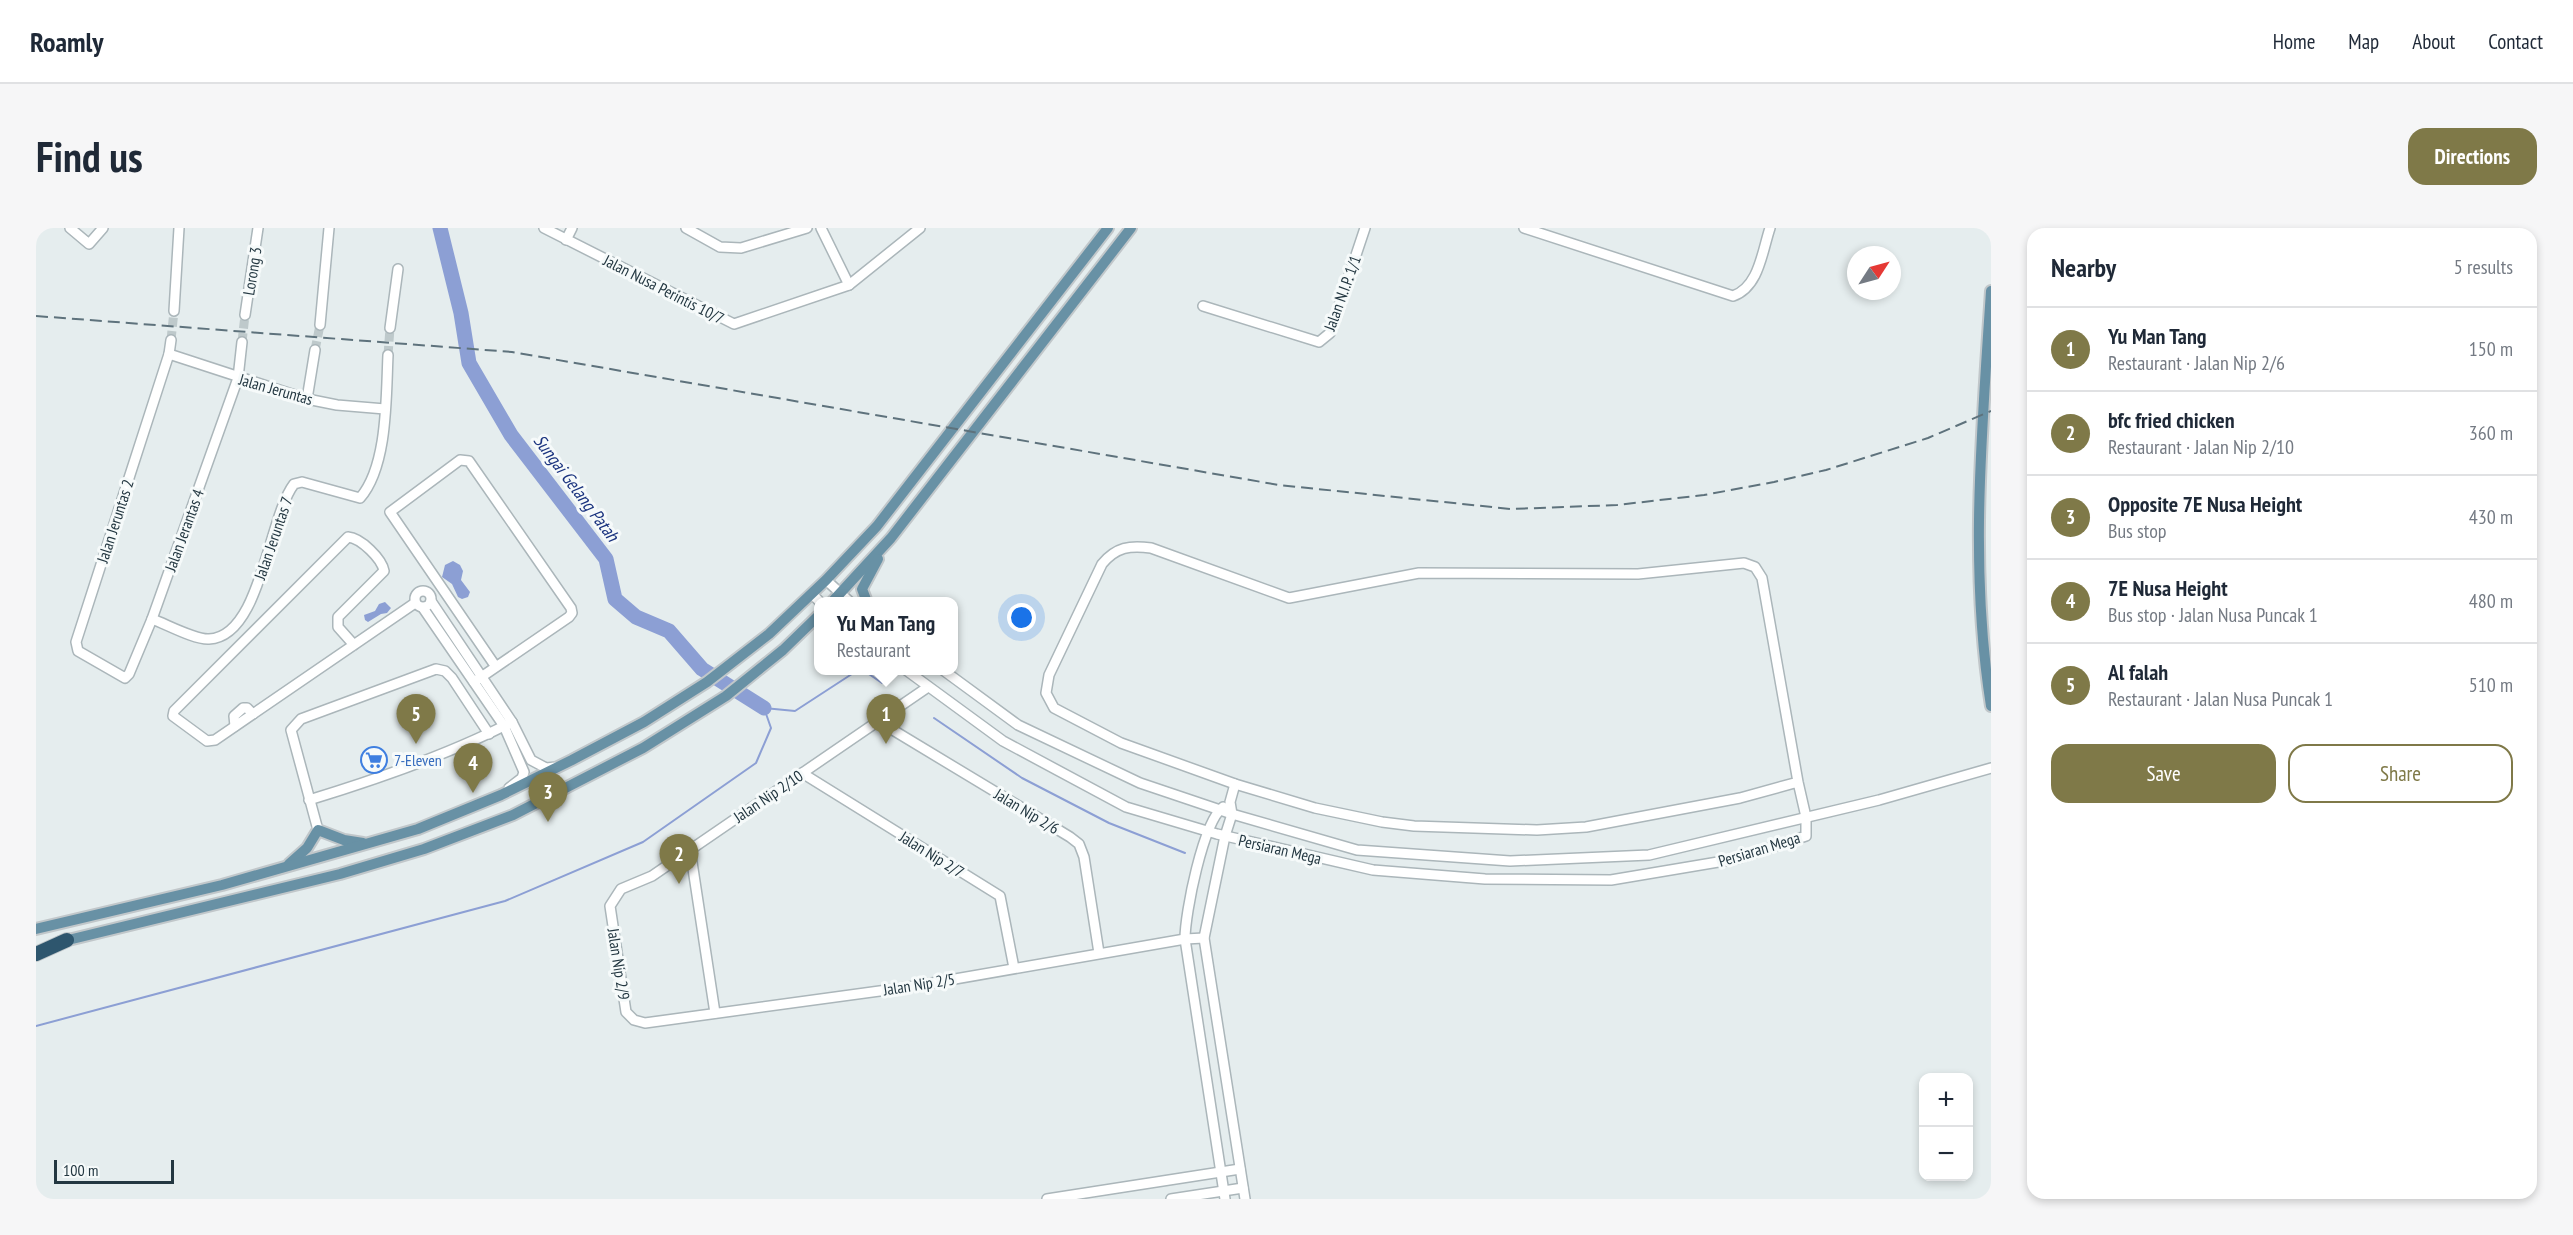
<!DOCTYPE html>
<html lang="en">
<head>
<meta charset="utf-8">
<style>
	body { margin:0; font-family:"PT Sans Narrow",sans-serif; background:#f6f6f7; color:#1f2937 }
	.controls { position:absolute; right:18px; bottom:18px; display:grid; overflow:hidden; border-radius:12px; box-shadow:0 3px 9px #0003 }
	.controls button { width:54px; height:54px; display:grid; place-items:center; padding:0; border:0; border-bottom:2px solid #e0e1e3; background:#fff; color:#1f2937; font:30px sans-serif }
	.compass { position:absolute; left:1811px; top:18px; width:54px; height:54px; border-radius:50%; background:#fff; box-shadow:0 3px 9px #0003; rotate:54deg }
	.scale { position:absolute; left:18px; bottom:15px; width:120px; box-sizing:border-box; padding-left:6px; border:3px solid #233741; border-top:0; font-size:16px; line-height:21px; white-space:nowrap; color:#233741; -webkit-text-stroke:4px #f6fafa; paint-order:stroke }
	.you { position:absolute; left:986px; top:390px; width:21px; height:21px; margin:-15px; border:4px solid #fff; border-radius:50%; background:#1a73e8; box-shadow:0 0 0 9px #1a73e833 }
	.badge { display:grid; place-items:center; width:39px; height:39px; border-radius:50%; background:#7f7948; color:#fff; font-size:20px; font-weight:700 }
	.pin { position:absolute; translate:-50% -50px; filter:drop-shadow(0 2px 3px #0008) }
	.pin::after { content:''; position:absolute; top:32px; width:21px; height:18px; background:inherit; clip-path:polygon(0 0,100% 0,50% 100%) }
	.popup { position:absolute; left:778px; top:369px; width:144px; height:78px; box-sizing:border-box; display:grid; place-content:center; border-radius:12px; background:#fff; filter:drop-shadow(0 2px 4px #0005); font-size:20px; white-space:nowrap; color:#747a83 }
	.popup b { font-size:22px; color:#1f2937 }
	.popup::after { content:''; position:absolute; left:50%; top:100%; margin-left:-12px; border:12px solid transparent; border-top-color:#fff }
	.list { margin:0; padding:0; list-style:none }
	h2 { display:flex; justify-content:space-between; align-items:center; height:78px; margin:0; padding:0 24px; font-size:26px }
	h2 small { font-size:20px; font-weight:400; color:#747a83 }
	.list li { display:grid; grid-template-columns:39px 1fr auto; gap:18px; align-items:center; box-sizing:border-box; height:84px; padding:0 24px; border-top:2px solid #e0e1e3 }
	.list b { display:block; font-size:22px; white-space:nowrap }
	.list p { margin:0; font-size:20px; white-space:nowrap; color:#747a83 }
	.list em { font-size:20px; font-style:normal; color:#747a83 }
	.actions { display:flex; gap:12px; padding:18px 24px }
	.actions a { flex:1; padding:14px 0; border:2px solid #7f7948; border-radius:18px; text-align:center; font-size:21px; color:#7f7948 }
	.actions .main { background:#7f7948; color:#fff }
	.map { position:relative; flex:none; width:1955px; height:971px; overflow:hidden; border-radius:18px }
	header { display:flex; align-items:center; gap:36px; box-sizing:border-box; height:84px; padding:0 30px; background:#fff; border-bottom:2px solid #e0e1e3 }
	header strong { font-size:28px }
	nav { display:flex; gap:33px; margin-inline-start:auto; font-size:21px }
	.intro { display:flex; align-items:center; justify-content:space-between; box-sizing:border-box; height:144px; padding:0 36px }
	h1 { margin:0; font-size:42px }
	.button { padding:15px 27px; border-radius:18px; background:#7f7948; color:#fff; font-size:21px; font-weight:700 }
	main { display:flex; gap:36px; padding:0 36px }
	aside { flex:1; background:#fff; border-radius:18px; box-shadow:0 3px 9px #0003 }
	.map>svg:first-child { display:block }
	.water { fill:#8c9fd4 }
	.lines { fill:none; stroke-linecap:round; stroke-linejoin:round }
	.stream { stroke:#8c9fd4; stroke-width:2 }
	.river { stroke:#8c9fd4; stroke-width:15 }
	.minor-tunnel { stroke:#bec9cb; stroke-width:9; stroke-dasharray:9 4.5; stroke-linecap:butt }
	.minor-casing { stroke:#abb6ba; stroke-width:12 }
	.major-casing { stroke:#c1c7ca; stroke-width:14 }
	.highway-casing { stroke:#c1c7ca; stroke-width:16 }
	.minor { stroke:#fff; stroke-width:9 }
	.major { stroke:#6891a5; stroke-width:10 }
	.highway { stroke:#2e566e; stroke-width:14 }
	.rail { stroke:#5e727c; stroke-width:2; stroke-dasharray:12 6; stroke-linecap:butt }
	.labels { text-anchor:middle; stroke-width:6; stroke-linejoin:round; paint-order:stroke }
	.street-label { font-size:16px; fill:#233741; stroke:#f6fafa }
	.shop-label { font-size:16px; fill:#366cbe; stroke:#f6fafa; text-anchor:start }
	.water-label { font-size:18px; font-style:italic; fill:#1b347f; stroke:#f6fafa }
</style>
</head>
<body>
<header>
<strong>Roamly</strong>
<nav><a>Home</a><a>Map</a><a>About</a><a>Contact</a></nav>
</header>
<div class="intro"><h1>Find us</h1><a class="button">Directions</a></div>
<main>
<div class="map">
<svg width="1955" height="971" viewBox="0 0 1955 971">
	<rect width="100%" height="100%" fill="#e5edee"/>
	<g class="water">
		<polygon points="417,333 424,337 427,343 425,352 434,364 432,369 426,371 422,369 416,356 406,349 409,337"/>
		<polygon points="349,374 355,380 351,385 345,386 332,394 329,392 328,387 339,383 343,376"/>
	</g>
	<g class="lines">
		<g class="stream">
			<polyline points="827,442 846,455"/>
			<polyline points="898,490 986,550 1073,595 1149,625"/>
			<polyline points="0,798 469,673 607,614 720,535 735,500 728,480 759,483 822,442"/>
		</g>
		<polyline class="river" points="404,0 425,85 433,135 475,207 570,331 579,371 600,389 633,403 666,441 728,480"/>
		<g class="minor-tunnel">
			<polyline points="135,112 138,83"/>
			<polyline points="206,114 209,87"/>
			<polyline points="279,122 284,97"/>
			<polyline points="352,127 354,100"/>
		</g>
		<defs>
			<g id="minor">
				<polyline points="34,0 53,16 67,0"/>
				<polyline points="508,0 698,96 813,57 884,0"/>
				<polyline points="650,0 684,19 705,20 771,0"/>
				<polyline points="785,0 813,57"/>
				<path d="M1488,0l209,68c26,-9 29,-44 37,-68"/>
				<polyline points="530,12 536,0"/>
				<polyline points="1167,78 1283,114 1294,105 1329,0"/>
				<polyline points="138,83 143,0"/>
				<polyline points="209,87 222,0"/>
				<polyline points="284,97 293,0"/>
				<polyline points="354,100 362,41"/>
				<polyline points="135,112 133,126 40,414 42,423 89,450 93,446 116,391 202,150 206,114"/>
				<polyline points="133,126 271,171 301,177 349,181"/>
				<polyline points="271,171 279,122"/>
				<polyline points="790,352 814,374"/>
				<circle cx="387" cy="371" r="8"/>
				<polyline points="776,366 784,374"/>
				<polyline points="395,373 476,494 495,532 510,540 521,539"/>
				<polyline points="387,380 468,498 488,544 486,550 473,560"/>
				<path d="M116,391c14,5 43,21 57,20 52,-2 59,-121 85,-155l8,-2 58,16c28,-32 26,-102 28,-143"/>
				<path d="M318,417l-16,-18v-10l46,-46c-2,-12 -23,-33 -36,-34l-174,174 -1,5 34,25 8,-1 200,-137"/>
				<path d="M870,442l97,71 123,66 91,27 156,36 112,9 126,1 125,-21 70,-23v-19l-8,-35 -36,-204 -7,-11 -11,-4 -106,11 -219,-1 -130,25 -138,-50c-21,-3 -35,-1 -49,16l-53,111 -3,18 8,15 67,35 114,41 80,24 67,14 32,4 123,4 49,-3 154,-29 58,-16"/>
				<polyline points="907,442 982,497 1104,555 1196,586 1321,622 1474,633 1613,627 1843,572 1955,540"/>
				<polyline points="438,454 533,389 536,385 535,380 433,233 424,232 354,284 460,439"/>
				<polyline points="892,459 616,648 585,661 574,678 590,784 598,792 609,795 873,759 1149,711 1168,710"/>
				<polyline points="842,493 1034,609 1043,616 1048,629 1063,725"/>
				<polyline points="199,498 198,488 207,480 211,480 217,486"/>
				<polyline points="766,545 964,668 978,740"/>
				<polyline points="1199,556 1194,574 1196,586 1189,608 1168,710 1209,971"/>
				<path d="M273,572c69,-21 139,-45 203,-78"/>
				<path d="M1187,579c-20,15 -38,106 -38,132l40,260"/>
				<polyline points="282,602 255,502 265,491 400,441 409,443 416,450 453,506"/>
				<polyline points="654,621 679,785"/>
				<polyline points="1011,971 1204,941"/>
				<polyline points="1135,971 1207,960"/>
			</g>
			<g id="major">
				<path d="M1955,63c-9,139 -22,277 0,415"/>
				<polyline points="796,374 855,310 1095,0"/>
				<polyline points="831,374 826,361 842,331"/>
				<polyline points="253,636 271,620 282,602 308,612 327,615"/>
				<polyline points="0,701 186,657 382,601 465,567 536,532 608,494 671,454 733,406 790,352 841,298 1072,0"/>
				<polyline points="24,714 304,646 388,621 477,587 607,520 690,468 747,422 782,388"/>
			</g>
			<polyline id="highway" points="0,726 31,712"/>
		</defs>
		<use href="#minor" class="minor-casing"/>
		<use href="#major" class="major-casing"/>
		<use href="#highway" class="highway-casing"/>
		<use href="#minor" class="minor"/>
		<use href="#major" class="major"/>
		<use href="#highway" class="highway"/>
		<polyline class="rail" points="0,88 476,124 1243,257 1475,281 1581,277 1668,267 1738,254 1790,242 1892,210 1955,183"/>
	</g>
	<defs>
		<symbol id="supermarket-ring" viewBox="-11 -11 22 22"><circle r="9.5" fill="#f6fafa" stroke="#3f7fe0" stroke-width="1.5"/><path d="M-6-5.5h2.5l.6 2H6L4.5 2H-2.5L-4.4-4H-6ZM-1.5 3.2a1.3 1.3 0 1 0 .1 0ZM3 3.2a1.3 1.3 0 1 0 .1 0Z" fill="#3f7fe0"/></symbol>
	</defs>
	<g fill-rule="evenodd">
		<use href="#supermarket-ring" x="323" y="517" width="30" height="30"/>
	</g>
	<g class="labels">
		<g class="street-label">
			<text transform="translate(216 43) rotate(-81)" y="6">Lorong 3</text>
			<text transform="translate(628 61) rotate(27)" y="6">Jalan Nusa Perintis 10/7</text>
			<text transform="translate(1306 65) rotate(-70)" y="6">Jalan N.I.P. 1/1</text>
			<text transform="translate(240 161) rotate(16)" y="6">Jalan Jeruntas</text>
			<text transform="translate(79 293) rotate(-72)" y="6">Jalan Jeruntas 2</text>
			<text transform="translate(148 302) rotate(-70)" y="6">Jalan Jerantas 4</text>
			<text transform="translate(237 310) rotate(-71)" y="6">Jalan Jeruntas 7</text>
			<text transform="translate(732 568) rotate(-34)" y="6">Jalan Nip 2/10</text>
			<text transform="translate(991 583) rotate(31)" y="6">Jalan Nip 2/6</text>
			<text transform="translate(1244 621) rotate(13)" y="6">Persiaran Mega</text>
			<text transform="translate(1723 621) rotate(-17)" y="6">Persiaran Mega</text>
			<text transform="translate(896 626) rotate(32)" y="6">Jalan Nip 2/7</text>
			<text transform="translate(583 736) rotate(81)" y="6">Jalan Nip 2/9</text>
			<text transform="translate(883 756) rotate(-9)" y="6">Jalan Nip 2/5</text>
		</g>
		<g class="shop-label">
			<text x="358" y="538">7-Eleven</text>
		</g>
		<g class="water-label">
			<text transform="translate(540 260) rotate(53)" y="6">Sungai Gelang Patah</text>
		</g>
	</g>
</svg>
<div class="controls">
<button>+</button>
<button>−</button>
</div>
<svg class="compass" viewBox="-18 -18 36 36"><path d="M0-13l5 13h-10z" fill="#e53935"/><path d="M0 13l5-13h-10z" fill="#747a83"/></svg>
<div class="scale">100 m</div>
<div class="you"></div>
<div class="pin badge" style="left:850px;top:516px">1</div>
<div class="popup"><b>Yu Man Tang</b>Restaurant</div>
<div class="pin badge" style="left:643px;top:656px">2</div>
<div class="pin badge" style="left:512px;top:594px">3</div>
<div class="pin badge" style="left:437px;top:565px">4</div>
<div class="pin badge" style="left:380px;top:516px">5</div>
</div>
<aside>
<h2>Nearby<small>5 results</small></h2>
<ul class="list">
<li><span class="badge">1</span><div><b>Yu Man Tang</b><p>Restaurant · Jalan Nip 2/6</p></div><em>150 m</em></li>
<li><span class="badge">2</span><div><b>bfc fried chicken</b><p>Restaurant · Jalan Nip 2/10</p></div><em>360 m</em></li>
<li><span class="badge">3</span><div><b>Opposite 7E Nusa Height</b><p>Bus stop</p></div><em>430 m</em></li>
<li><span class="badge">4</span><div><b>7E Nusa Height</b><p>Bus stop · Jalan Nusa Puncak 1</p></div><em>480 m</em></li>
<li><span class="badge">5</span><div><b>Al falah</b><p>Restaurant · Jalan Nusa Puncak 1</p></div><em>510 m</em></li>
</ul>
<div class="actions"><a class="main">Save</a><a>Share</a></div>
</aside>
</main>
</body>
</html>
